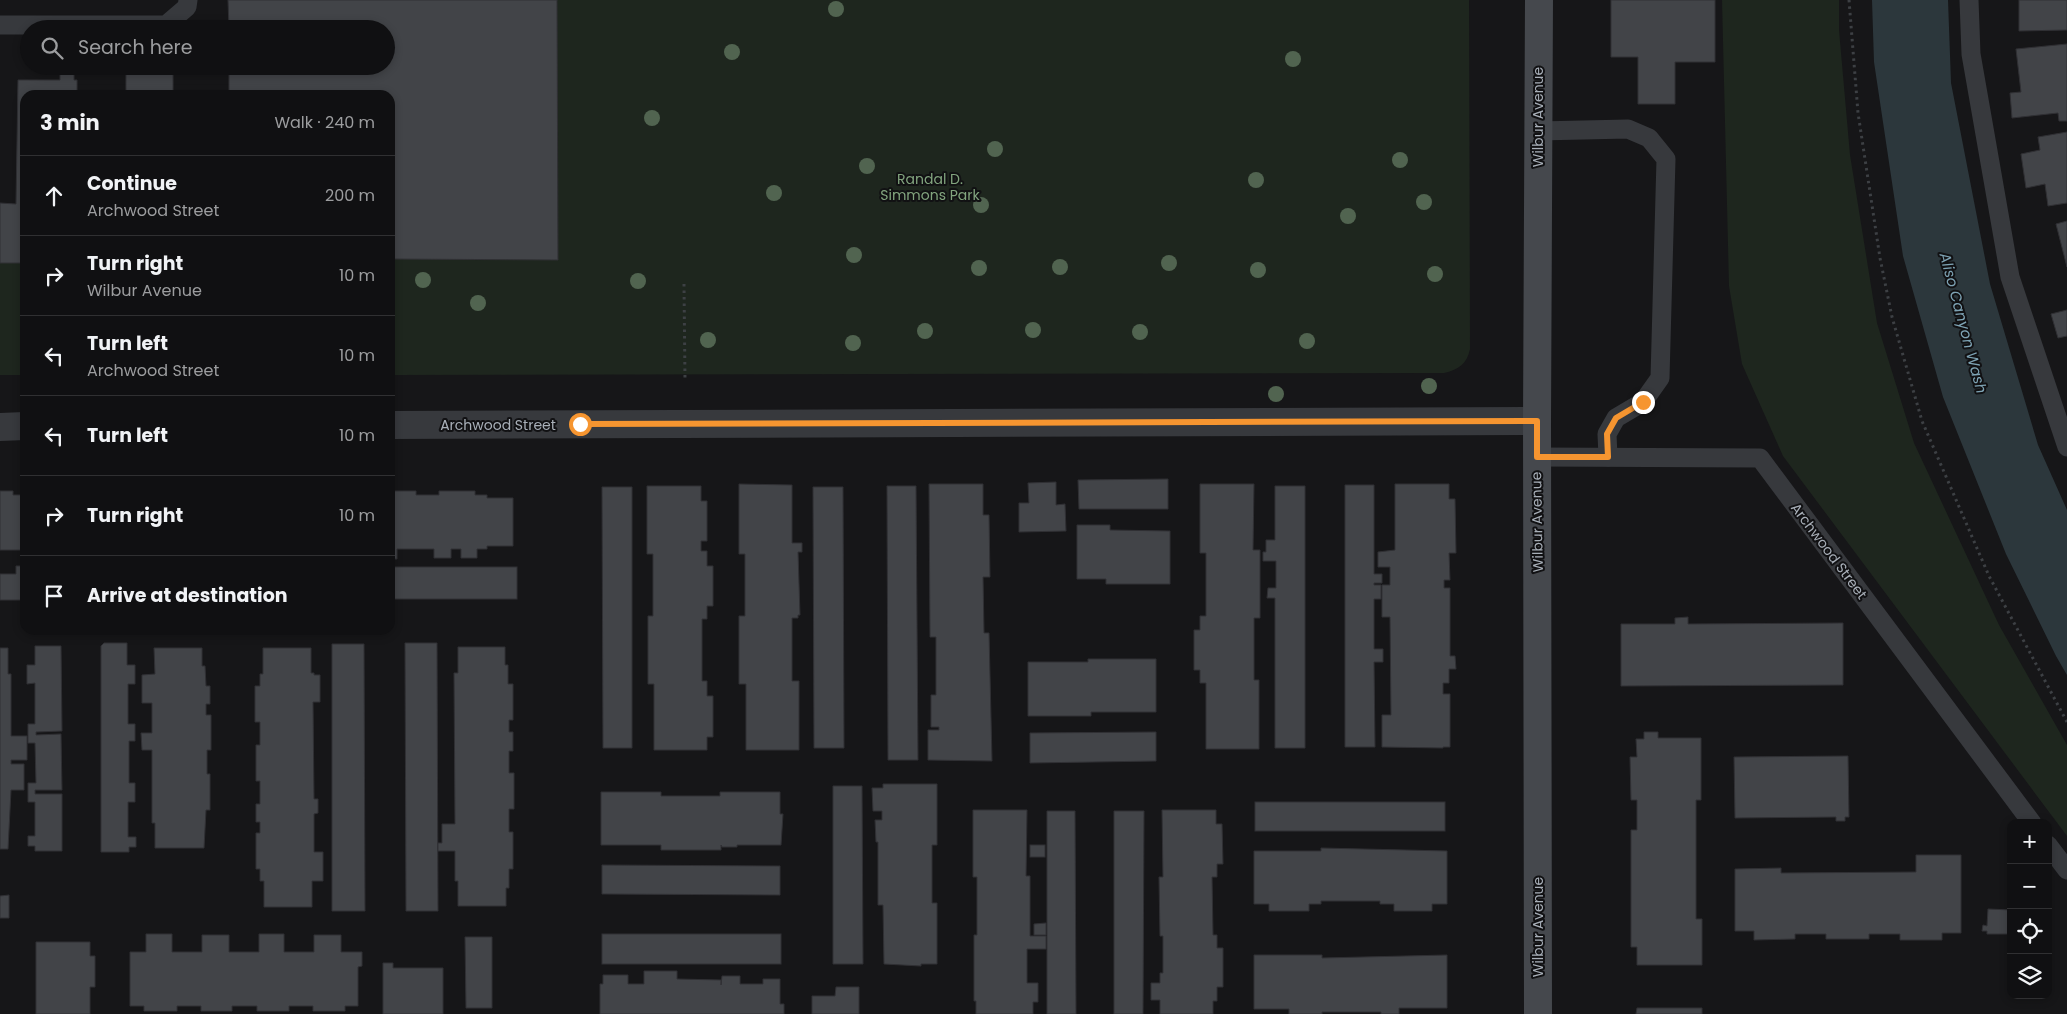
<!DOCTYPE html>
<html lang="en">
<head>
<meta charset="utf-8">
<style>
	body { margin:0; font-family:Poppins,sans-serif; background:#1e1e20; color:#f1f3f6 }
	.controls { position:absolute; right:15px; bottom:15px; display:grid; overflow:hidden; border-radius:10px; box-shadow:0 2px 8px #0003 }
	.controls button { width:45px; height:45px; display:grid; place-items:center; padding:0; border:0; border-bottom:1px solid #303032; background:#101012; color:#f1f3f6; font:25px sans-serif }
	.stop { position:absolute; width:15px; height:15px; margin:-11px; border:4px solid #f69530; border-radius:50%; background:#fff }
	.stop.end { background:#f69530; border-color:#fff; box-shadow:0 1px 5px #0008 }
	.list { margin:0; padding:0; list-style:none }
	h2 { display:flex; justify-content:space-between; align-items:center; height:65px; margin:0; padding:0 20px; font-size:21px }
	h2 small { font-size:16px; font-weight:400; color:#9c9d9f }
	.list li { display:grid; grid-template-columns:32px 1fr auto; gap:15px; align-items:center; box-sizing:border-box; height:80px; padding:0 20px; border-top:1px solid #303032 }
	.list b { display:block; font-size:19px; white-space:nowrap }
	.list p { margin:0; font-size:16px; white-space:nowrap; color:#9c9d9f }
	.list em { font-size:16px; font-style:normal; color:#9c9d9f }
	.icon { flex:none; width:28px; height:28px; fill:none; stroke:currentColor; stroke-width:2; stroke-linecap:round; stroke-linejoin:round }
	.map { position:relative; flex:none; width:2067px; height:1014px; overflow:hidden }
	.search { position:absolute; background:#101012; box-shadow:0 2px 8px #0003; left:20px; top:20px; width:375px; height:55px; display:flex; align-items:center; gap:12px; box-sizing:border-box; padding:0 18px; border-radius:28px; color:#9c9d9f; font-size:19px }
	.panel { position:absolute; background:#101012; box-shadow:0 2px 8px #0003; left:20px; top:90px; width:375px; height:545px; border-radius:15px }
	.map>svg:first-child { display:block }
	.green { fill:#1e261e }
	.water { fill:#2c373c }
	.building { fill:#424448; stroke:#303034 }
	.lines { fill:none; stroke-linecap:round; stroke-linejoin:round }
	.path { stroke:#3d4044; stroke-width:3; stroke-dasharray:2.5 4; stroke-linecap:butt }
	.service { stroke:#37393d; stroke-width:19 }
	.minor { stroke:#37393d; stroke-width:28 }
	.secondary { stroke:#45484d; stroke-width:28 }
	.tree { fill:#516450 }
	.route { stroke:#f69530; stroke-width:6 }
	.labels { text-anchor:middle; stroke-width:4; stroke-linejoin:round; paint-order:stroke }
	.street-label { font-size:14px; fill:#a8afb8; stroke:#111113 }
	.park-label { font-size:14px; fill:#82a47e; stroke:#111113 }
	.water-label { font-size:15px; font-style:italic; fill:#7ea3b4; stroke:#111113 }
</style>
</head>
<body>
<div class="map">
<svg width="2067" height="1014" viewBox="0 0 2067 1014">
	<rect width="100%" height="100%" fill="#161618"/>
	<g class="green">
		<path d="M557,0h912l1,349c-3,15 -12,21 -26,24l-1054,2v-116h168z"/>
		<polygon points="1722,0 1839,0 1839,30 1850,155 1877,323 1914,443 1999,625 2067,745 2067,836 1783,456 1742,364 1729,286"/>
		<rect x="0" y="258" width="25" height="117"/>
	</g>
	<polygon class="water" points="1872,0 1948,0 1951,83 1990,284 2038,445 2067,510 2067,675 2056,656 2006,554 1943,397 1903,256 1874,62"/>
	<g class="building">
		<polygon points="228,0 557,0 558,260 390,259 390,95 229,95 229,66 386,66 386,29 229,29"/>
		<polygon points="1611,0 1715,0 1715,62 1675,62 1675,104 1638,104 1638,57 1611,57"/>
		<polygon points="2019,0 2067,0 2067,30 2019,31"/>
		<polygon points="2067,44 2067,121 2059,121 2058,113 2012,118 2010,93 2021,92 2016,49"/>
		<rect x="126" y="66" width="47" height="29"/>
		<polygon points="60,73 74,74 74,80 77,80 77,95 25,95 25,263 0,263 0,203 16,204 18,80 60,80"/>
		<polygon points="2067,132 2067,203 2048,206 2045,184 2026,188 2021,154 2040,150 2038,137"/>
		<polygon points="2067,221 2067,267 2056,224"/>
		<polygon points="2067,310 2067,336 2058,338 2051,314"/>
		<polygon points="1168,479 1168,509 1079,509 1078,480"/>
		<polygon points="1056,482 1056,505 1065,504 1066,531 1019,532 1019,503 1029,503 1028,483"/>
		<polygon points="739,484 792,485 792,543 802,543 802,552 798,552 800,615 798,615 798,618 792,618 792,681 799,681 799,750 746,750 746,684 739,684 739,616 745,616 745,554 739,554"/>
		<polygon points="929,484 983,484 983,515 989,515 990,577 983,577 984,633 989,633 992,761 928,760 928,730 939,730 939,727 931,727 931,695 936,695 936,637 930,637"/>
		<polygon points="1200,484 1254,484 1253,550 1260,550 1260,618 1254,618 1254,680 1259,680 1259,749 1206,749 1206,683 1200,683 1200,670 1194,670 1194,630 1200,630 1200,616 1206,616 1206,553 1200,553"/>
		<polygon points="1395,484 1449,484 1449,499 1455,499 1456,553 1449,553 1450,580 1444,580 1444,588 1450,588 1450,656 1455,656 1456,669 1449,669 1449,683 1443,683 1443,694 1450,694 1450,747 1443,747 1443,748 1382,747 1382,715 1391,715 1390,617 1382,617 1382,585 1390,585 1390,567 1378,567 1378,552 1395,550"/>
		<polygon points="1345,485 1374,485 1374,574 1382,574 1382,583 1374,583 1374,585 1381,585 1381,599 1374,599 1374,649 1383,649 1383,662 1374,662 1375,747 1345,747"/>
		<polygon points="647,486 701,486 701,501 707,501 707,541 701,541 701,551 707,551 707,566 713,566 713,606 707,606 707,619 702,619 702,681 707,681 707,696 713,696 713,737 707,737 707,750 654,750 654,684 648,684 648,616 653,616 653,554 647,554"/>
		<polygon points="887,486 916,486 918,760 888,760"/>
		<polygon points="1275,486 1305,486 1305,748 1275,748 1275,598 1267,598 1268,588 1276,588 1276,561 1263,561 1263,552 1266,552 1266,540 1275,540"/>
		<polygon points="602,487 632,487 632,748 603,748"/>
		<polygon points="813,487 843,487 844,748 814,748"/>
		<polygon points="0,491 13,491 13,495 25,495 25,550 0,550"/>
		<polygon points="390,491 416,491 416,495 439,495 439,491 475,491 475,495 487,495 487,498 513,498 513,546 487,546 487,549 477,549 477,558 461,558 461,549 451,549 451,558 434,558 434,549 397,549 397,559 390,559"/>
		<polygon points="1077,525 1110,525 1110,530 1170,531 1170,584 1106,584 1106,579 1077,579"/>
		<polygon points="16,566 25,566 23,600 0,600 0,574 16,574"/>
		<rect x="390" y="567" width="127" height="32"/>
		<polygon points="1688,617 1688,624 1843,623 1843,685 1621,686 1621,624 1675,624 1675,618"/>
		<polygon points="104,643 127,643 127,665 135,665 135,684 128,684 128,724 135,724 135,741 129,741 129,783 135,783 135,802 128,802 128,837 136,837 136,847 129,847 129,852 101,852 101,646"/>
		<polygon points="405,643 437,643 438,911 406,911"/>
		<polygon points="332,644 364,644 365,911 332,911"/>
		<polygon points="35,646 61,646 62,731 36,732 36,735 61,734 62,790 35,790 35,794 62,794 62,851 35,851 35,846 28,846 28,836 35,836 35,802 28,802 28,783 36,783 35,743 28,743 28,724 35,724 35,683 27,684 27,665 35,665"/>
		<polygon points="458,647 505,647 505,665 508,665 508,684 513,684 513,720 509,720 509,732 513,732 513,751 509,751 509,773 514,773 514,809 509,809 509,832 513,832 513,869 509,869 509,888 506,888 506,906 458,906 458,881 455,881 455,851 438,851 438,843 442,843 442,824 455,824 454,673 458,673"/>
		<polygon points="0,648 8,648 8,674 11,674 11,736 27,736 27,760 11,760 11,764 24,764 24,790 11,790 8,849 0,849"/>
		<polygon points="154,648 202,648 202,666 205,666 206,686 210,686 210,704 206,704 206,715 211,715 211,750 207,750 207,774 210,774 210,810 206,810 204,848 155,848 155,823 152,823 152,750 142,750 141,733 152,733 152,703 142,703 142,675 155,674"/>
		<polygon points="263,648 311,648 311,673 314,673 314,675 320,675 320,702 313,702 314,799 318,799 318,813 314,814 314,852 323,852 323,881 312,881 312,907 264,907 264,881 260,881 260,869 256,869 256,833 260,833 260,822 256,822 256,804 260,804 260,781 256,781 256,745 260,745 260,722 255,722 255,686 260,686 260,674 263,674"/>
		<polygon points="1088,659 1156,659 1156,712 1091,712 1091,716 1028,716 1028,662 1088,662"/>
		<polygon points="1156,732 1156,761 1030,763 1030,733"/>
		<polygon points="1644,732 1658,732 1658,738 1701,738 1701,800 1696,800 1696,919 1702,919 1702,965 1637,965 1637,947 1631,947 1631,830 1637,830 1637,800 1631,800 1630,757 1637,757 1636,739 1644,739"/>
		<polygon points="1848,756 1849,817 1845,817 1845,821 1836,821 1836,817 1735,818 1734,757"/>
		<polygon points="883,784 937,784 937,845 932,845 932,903 937,903 937,964 921,964 921,966 884,964 883,905 878,905 878,842 876,842 875,820 882,820 882,811 873,811 872,788 883,788"/>
		<polygon points="833,786 862,786 863,964 833,964"/>
		<polygon points="601,792 661,792 661,796 720,796 720,792 780,792 780,814 783,814 781,845 737,845 737,847 722,847 721,845 721,850 661,850 661,845 601,845"/>
		<rect x="1255" y="802" width="190" height="29"/>
		<polygon points="973,810 1027,810 1026,876 1030,876 1030,936 1046,936 1046,949 1027,949 1027,983 1038,983 1038,1002 1033,1002 1033,1014 976,1014 976,1001 974,1001 974,935 977,935 977,877 973,877"/>
		<polygon points="1162,810 1216,810 1216,824 1222,824 1223,864 1217,864 1217,877 1212,877 1213,935 1217,935 1217,948 1223,948 1223,987 1217,987 1217,1001 1213,1001 1213,1014 1160,1014 1160,1000 1151,1000 1151,983 1160,983 1160,973 1163,973 1163,936 1160,936 1159,877 1163,877"/>
		<polygon points="1047,811 1075,811 1076,1014 1047,1014"/>
		<polygon points="1114,811 1144,811 1143,1014 1114,1014"/>
		<rect x="1030" y="845" width="15" height="12"/>
		<polygon points="1321,848 1447,851 1447,904 1432,904 1432,911 1394,911 1394,904 1380,904 1380,901 1321,901 1321,904 1309,904 1309,911 1269,911 1269,904 1254,904 1254,851 1321,851"/>
		<polygon points="1916,855 1961,855 1961,933 1942,933 1942,940 1900,940 1900,934 1869,934 1869,939 1826,939 1826,934 1795,934 1795,939 1754,940 1754,931 1735,931 1735,869 1781,868 1781,873 1916,872"/>
		<polygon points="602,865 780,866 780,895 602,894"/>
		<polygon points="9,895 9,918 0,918 0,896"/>
		<polygon points="1988,909 2011,910 2011,934 1987,934 1987,931 1982,931 1983,925 1987,926"/>
		<polygon points="1046,923 1046,935 1034,935 1034,924"/>
		<polygon points="146,934 172,934 172,952 202,952 202,935 229,935 229,952 259,952 259,934 284,934 284,952 314,952 314,935 341,935 341,952 362,952 362,966 358,967 358,1006 345,1006 345,1011 313,1011 313,1006 289,1006 289,1011 257,1011 257,1006 232,1006 232,1011 201,1011 201,1006 177,1006 177,1011 144,1011 144,1006 130,1006 130,952 146,952"/>
		<rect x="602" y="934" width="179" height="30"/>
		<polygon points="465,937 492,937 492,1008 466,1008"/>
		<polygon points="36,942 90,942 90,956 95,956 95,987 90,987 90,1014 36,1014"/>
		<polygon points="1254,955 1322,955 1322,958 1447,955 1447,1008 1399,1008 1399,1014 1381,1014 1381,1012 1322,1012 1322,1014 1289,1014 1289,1009 1254,1009"/>
		<polygon points="383,963 393,963 393,968 443,968 443,1014 383,1014"/>
		<polygon points="644,971 677,971 677,979 721,980 721,985 722,976 740,976 740,984 763,984 763,979 780,979 780,1004 784,1004 784,1014 600,1014 600,984 603,984 603,975 628,975 628,984 644,984"/>
		<polygon points="836,987 859,987 859,1014 812,1014 812,996 835,996"/>
		<polygon points="1637,1008 1702,1008 1702,1014 1636,1014"/>
	</g>
	<g class="lines">
		<g class="path">
			<polyline points="1849,0 1858,113 1880,258 1892,317 1922,421 1989,576 2067,722"/>
			<polyline points="684,284 685,380"/>
		</g>
		<g class="service">
			<polyline points="1969,0 1971,54 2010,277 2067,447"/>
			<polyline points="0,25 166,25 187,7 188,0"/>
			<polyline points="1538,131 1628,129 1649,138 1666,159 1660,378 1643,402 1616,418 1607,434 1608,457"/>
			<polyline points="1537,457 1760,458 2032,823"/>
			<polyline points="2048,845 2067,870"/>
		</g>
		<g class="minor">
			<polyline points="390,425 1537,421"/>
			<polyline points="0,427 25,426"/>
		</g>
		<polyline class="secondary" points="1538,1014 1537,421 1539,0"/>
	</g>
	<g class="tree">
		<circle cx="836" cy="9" r="8"/>
		<circle cx="732" cy="52" r="8"/>
		<circle cx="1293" cy="59" r="8"/>
		<circle cx="652" cy="118" r="8"/>
		<circle cx="995" cy="149" r="8"/>
		<circle cx="1400" cy="160" r="8"/>
		<circle cx="867" cy="166" r="8"/>
		<circle cx="1256" cy="180" r="8"/>
		<circle cx="774" cy="193" r="8"/>
		<circle cx="1424" cy="202" r="8"/>
		<circle cx="981" cy="205" r="8"/>
		<circle cx="1348" cy="216" r="8"/>
		<circle cx="854" cy="255" r="8"/>
		<circle cx="1169" cy="263" r="8"/>
		<circle cx="1060" cy="267" r="8"/>
		<circle cx="979" cy="268" r="8"/>
		<circle cx="1258" cy="270" r="8"/>
		<circle cx="1435" cy="274" r="8"/>
		<circle cx="423" cy="280" r="8"/>
		<circle cx="638" cy="281" r="8"/>
		<circle cx="478" cy="303" r="8"/>
		<circle cx="1033" cy="330" r="8"/>
		<circle cx="925" cy="331" r="8"/>
		<circle cx="1140" cy="332" r="8"/>
		<circle cx="708" cy="340" r="8"/>
		<circle cx="1307" cy="341" r="8"/>
		<circle cx="853" cy="343" r="8"/>
		<circle cx="1429" cy="386" r="8"/>
		<circle cx="1276" cy="394" r="8"/>
	</g>
	<g class="lines">
		<polyline class="route" points="580,424 1537,421 1537,457 1608,457 1607,434 1616,418 1643,402"/>
	</g>
	<g class="labels">
		<g class="street-label">
			<text transform="translate(1538 117) rotate(-90)" y="5">Wilbur Avenue</text>
			<text x="498" y="430">Archwood Street</text>
			<text transform="translate(1537 522) rotate(-91)" y="5">Wilbur Avenue</text>
			<text transform="translate(1829 551) rotate(53)" y="5">Archwood Street</text>
			<text transform="translate(1538 927) rotate(-90)" y="5">Wilbur Avenue</text>
		</g>
		<g class="park-label">
			<text x="930" y="184">Randal D.<tspan x="930" dy="16">Simmons Park</tspan></text>
		</g>
		<g class="water-label">
			<text transform="translate(1963 323) rotate(75)" y="5">Aliso Canyon Wash</text>
		</g>
	</g>
</svg>
<div class="controls">
<button>+</button>
<button>−</button>
<button><svg class="icon" aria-label="locate" viewBox="0 0 24 24"><circle cx="12" cy="12" r="6"/><path d="M12 2v4M12 18v4M2 12h4M18 12h4"/></svg></button>
<button><svg class="icon" aria-label="layers" viewBox="0 0 24 24"><path d="M12 4l9 5-9 5-9-5zM3 14l9 5 9-5"/></svg></button>
</div>
<div class="stop" style="left:580px;top:424px"></div>
<div class="stop end" style="left:1643px;top:402px"></div>
<div class="search"><svg class="icon" aria-label="search" viewBox="0 0 24 24"><circle cx="10" cy="10" r="6"/><path d="M15 15l6 6"/></svg>Search here</div>
<section class="panel">
<h2>3 min<small>Walk · 240 m</small></h2>
<ul class="list">
<li><svg class="icon" aria-label="ahead" viewBox="0 0 24 24"><path d="M12 20V5M6 11l6-6 6 6"/></svg><div><b>Continue</b><p>Archwood Street</p></div><em>200 m</em></li>
<li><svg class="icon" aria-label="right" viewBox="0 0 24 24"><path d="M7 20v-9h11M14 6l5 5-5 5"/></svg><div><b>Turn right</b><p>Wilbur Avenue</p></div><em>10 m</em></li>
<li><svg class="icon" aria-label="left" viewBox="0 0 24 24"><path d="M17 20v-9H6M10 6l-5 5 5 5"/></svg><div><b>Turn left</b><p>Archwood Street</p></div><em>10 m</em></li>
<li><svg class="icon" aria-label="left" viewBox="0 0 24 24"><path d="M17 20v-9H6M10 6l-5 5 5 5"/></svg><div><b>Turn left</b></div><em>10 m</em></li>
<li><svg class="icon" aria-label="right" viewBox="0 0 24 24"><path d="M7 20v-9h11M14 6l5 5-5 5"/></svg><div><b>Turn right</b></div><em>10 m</em></li>
<li><svg class="icon" aria-label="arrive" viewBox="0 0 24 24"><path d="M6 21V4h12l-3 4 3 4H6"/></svg><div><b>Arrive at destination</b></div></li>
</ul>
</section>
</div>
</body>
</html>
